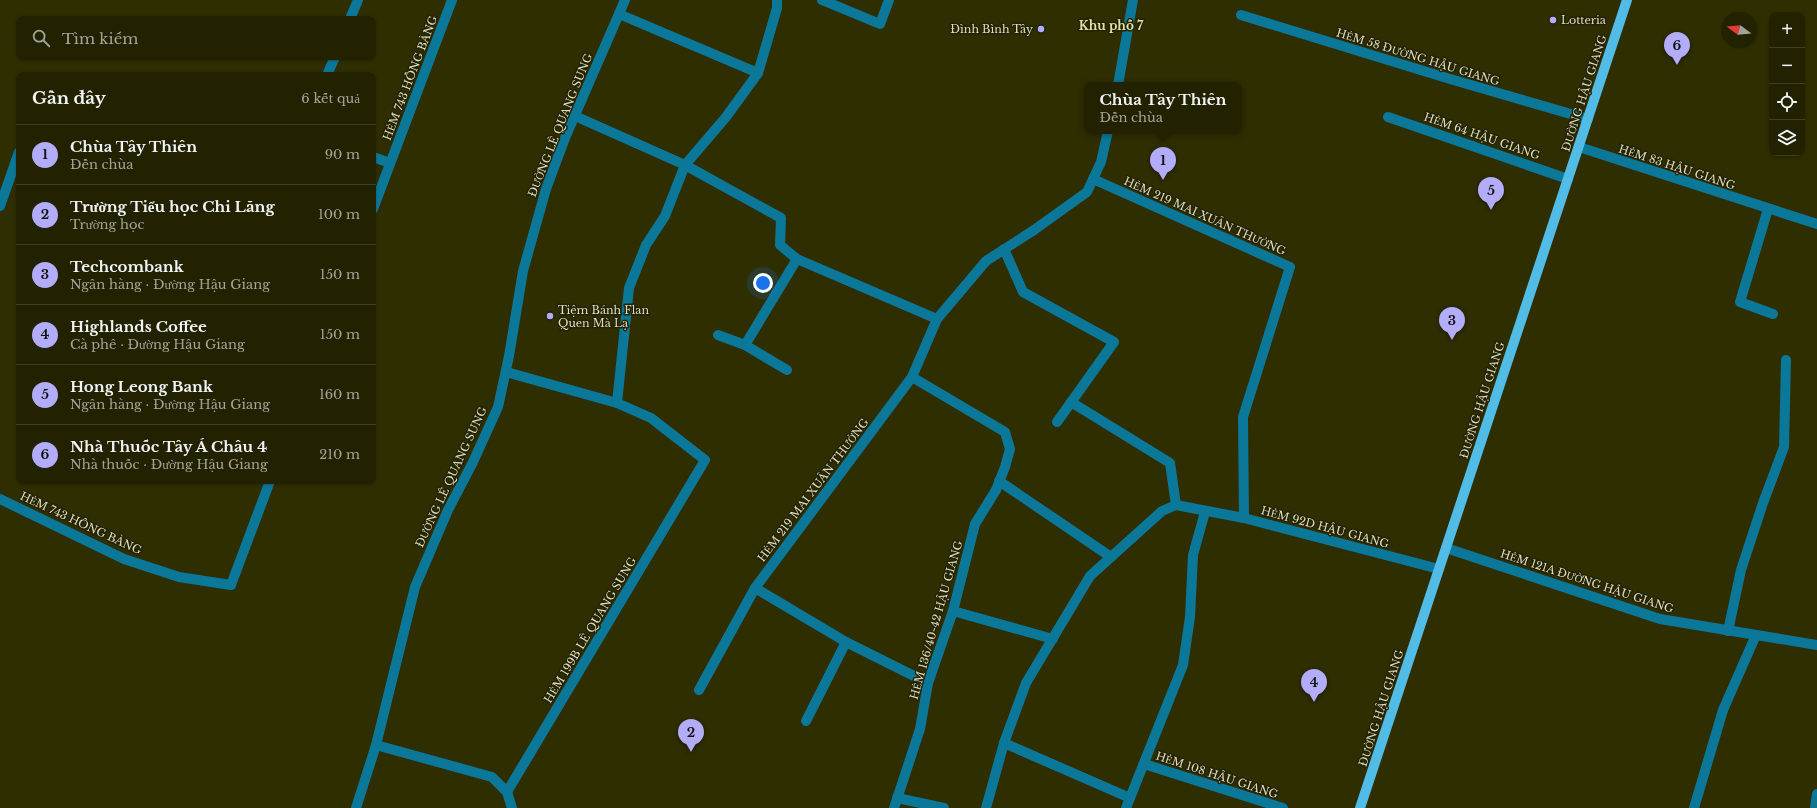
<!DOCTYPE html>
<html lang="vi">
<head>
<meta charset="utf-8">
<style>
	body { margin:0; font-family:"Libre Baskerville",serif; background:#2b2a0a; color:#f1f3f6 }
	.controls { position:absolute; right:12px; top:12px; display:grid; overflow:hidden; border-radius:8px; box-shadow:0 1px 3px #0004 }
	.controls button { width:36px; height:36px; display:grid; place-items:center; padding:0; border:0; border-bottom:1px solid #403f22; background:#232200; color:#f1f3f6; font:20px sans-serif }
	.compass { position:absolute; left:1721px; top:12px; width:36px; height:36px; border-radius:50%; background:#232200; box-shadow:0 1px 3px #0004; rotate:286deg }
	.you { position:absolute; left:763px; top:283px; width:14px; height:14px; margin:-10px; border:3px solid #fff; border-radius:50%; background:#1a73e8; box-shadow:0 0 0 6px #1a73e833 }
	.badge { display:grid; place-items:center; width:26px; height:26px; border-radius:50%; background:#b3adf9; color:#111; font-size:13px; font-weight:700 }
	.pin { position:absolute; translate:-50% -33px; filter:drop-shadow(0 1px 2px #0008) }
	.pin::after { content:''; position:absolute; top:21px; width:14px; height:12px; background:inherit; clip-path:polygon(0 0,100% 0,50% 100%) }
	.popup { position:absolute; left:1084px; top:82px; width:158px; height:52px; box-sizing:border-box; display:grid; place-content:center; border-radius:8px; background:#232200; filter:drop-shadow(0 1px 3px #0005); font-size:13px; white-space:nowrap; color:#a3a499 }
	.popup b { font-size:15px; color:#f1f3f6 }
	.popup::after { content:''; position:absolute; left:50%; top:100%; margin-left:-8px; border:8px solid transparent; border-top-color:#232200 }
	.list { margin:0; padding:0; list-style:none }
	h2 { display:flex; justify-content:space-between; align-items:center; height:52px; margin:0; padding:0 16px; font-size:17px }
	h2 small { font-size:13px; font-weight:400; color:#a3a499 }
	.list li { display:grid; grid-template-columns:26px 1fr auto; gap:12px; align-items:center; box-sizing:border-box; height:60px; padding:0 16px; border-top:1px solid #403f22 }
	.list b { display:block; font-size:15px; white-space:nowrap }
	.list p { margin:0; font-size:13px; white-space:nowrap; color:#a3a499 }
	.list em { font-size:13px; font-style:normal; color:#a3a499 }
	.icon { flex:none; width:22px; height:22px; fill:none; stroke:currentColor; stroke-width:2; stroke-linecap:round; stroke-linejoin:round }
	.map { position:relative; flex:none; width:1817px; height:808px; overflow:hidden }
	.search { position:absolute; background:#232200; box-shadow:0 1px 3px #0004; left:16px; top:16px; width:360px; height:44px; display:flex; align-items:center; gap:10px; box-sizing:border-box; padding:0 14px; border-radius:8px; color:#a3a499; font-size:15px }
	.panel { position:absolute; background:#232200; box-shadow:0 1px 3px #0004; left:16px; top:72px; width:360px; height:412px; border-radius:8px }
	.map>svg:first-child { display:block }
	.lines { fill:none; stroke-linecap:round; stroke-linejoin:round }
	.minor { stroke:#0b789a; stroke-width:10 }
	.major { stroke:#51bce6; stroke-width:10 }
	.poi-dot { fill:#b3adf9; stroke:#242305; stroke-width:1.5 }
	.labels { text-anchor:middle; stroke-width:3; stroke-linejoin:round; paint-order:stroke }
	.poi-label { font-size:11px; fill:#ddddc0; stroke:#242305; text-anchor:start }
	.street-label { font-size:11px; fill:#ddddc0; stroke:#242305 }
	.neighbourhood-label { font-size:12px; font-weight:bold; fill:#e4e4a7; stroke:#242305 }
</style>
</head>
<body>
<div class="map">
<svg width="1817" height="808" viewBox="0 0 1817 808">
	<rect width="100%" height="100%" fill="#2f2e00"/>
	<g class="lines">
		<g class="minor">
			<polyline points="822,0 880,24 889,0"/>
			<polyline points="619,14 758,73"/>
			<polyline points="1241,15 1450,79 1588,119"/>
			<polyline points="350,19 358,0"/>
			<polyline points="327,75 335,57"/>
			<polyline points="1118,85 1133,0"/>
			<polyline points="575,116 685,165 781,218 780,245 797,259 937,319"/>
			<polyline points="1388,117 1568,179"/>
			<polyline points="1579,147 1817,224"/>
			<polyline points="373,157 390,163"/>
			<polyline points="1093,179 1290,267 1243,417 1244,518"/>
			<polyline points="0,206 19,152"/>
			<polyline points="373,209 452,0"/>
			<polyline points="1768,209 1740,302 1773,314"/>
			<polyline points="1004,249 1023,292 1114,342 1057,422"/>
			<polyline points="718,335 745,345 787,370"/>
			<polyline points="745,345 797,259"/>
			<polyline points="506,372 617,403 651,418 705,460 507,792"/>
			<polyline points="1071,402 1170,463 1176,505"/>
			<polyline points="617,403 629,288 646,245 665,216 685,165 726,117 758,73 777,8 777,0"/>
			<polyline points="999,481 1111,557"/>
			<polyline points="0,499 124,559 179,577 231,585 270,481"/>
			<polyline points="1446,548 1660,619 1817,645"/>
			<polyline points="953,611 1053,639"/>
			<polyline points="1728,631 1741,570 1763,503 1784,447 1786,360"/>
			<polyline points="928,683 846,642 755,588 912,377 937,319 986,261 1034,230 1087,192 1101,162 1108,131"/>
			<polyline points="699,690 755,588"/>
			<polyline points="806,721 846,642"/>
			<polyline points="1004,743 1130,798"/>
			<polyline points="376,745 492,777 507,792 512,808"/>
			<polyline points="1144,764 1283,808"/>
			<polyline points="897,798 944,808"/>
			<polyline points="356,808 376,745 415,587 448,510 473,462 498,407 509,356 523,271 546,189 565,138 625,0"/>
			<polyline points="894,808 920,729 928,683 953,611 975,524 996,490 1005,467 1010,449 1005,432 912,377"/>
			<polyline points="986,808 1004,743 1026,683 1090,576 1162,511 1176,505 1244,518 1439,569"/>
			<polyline points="1126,808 1183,665 1190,617 1193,555 1205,512"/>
			<polyline points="1694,808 1723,710 1756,635"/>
			<polyline points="1815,808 1817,794"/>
		</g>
		<polyline class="major" points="1360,808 1627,0"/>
	</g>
	<g class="poi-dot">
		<circle cx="1553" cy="20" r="4"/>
		<circle cx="1041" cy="29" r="4"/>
		<circle cx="550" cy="316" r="4"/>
	</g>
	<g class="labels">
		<g class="poi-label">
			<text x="1561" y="24">Lotteria</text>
			<text x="1033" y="33" text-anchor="end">Đình Bình Tây</text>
			<text x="558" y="314">Tiệm Bánh Flan<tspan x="558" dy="13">Quen Mà Lạ</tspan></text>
		</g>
		<g class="street-label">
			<text transform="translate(1418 57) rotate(17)" y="4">HẺM 58 ĐƯỜNG HẬU GIANG</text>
			<text transform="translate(410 78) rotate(-69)" y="4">HẺM 743 HỒNG BÀNG</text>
			<text transform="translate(1584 93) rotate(-72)" y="4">ĐƯỜNG HẬU GIANG</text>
			<text transform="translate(560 125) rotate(-68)" y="4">ĐƯỜNG LÊ QUANG SUNG</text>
			<text transform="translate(1482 136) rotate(19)" y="4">HẺM 64 HẬU GIANG</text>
			<text transform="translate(1677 167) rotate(18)" y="4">HẺM 83 HẬU GIANG</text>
			<text transform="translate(1205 216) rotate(24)" y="4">HẺM 219 MAI XUÂN THƯỞNG</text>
			<text transform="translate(1482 400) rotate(-72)" y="4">ĐƯỜNG HẬU GIANG</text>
			<text transform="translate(451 477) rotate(-65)" y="4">ĐƯỜNG LÊ QUANG SUNG</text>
			<text transform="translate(813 490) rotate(-53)" y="4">HẺM 219 MAI XUÂN THƯỞNG</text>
			<text transform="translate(81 523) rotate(25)" y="4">HẺM 743 HỒNG BÀNG</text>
			<text transform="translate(1325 527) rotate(15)" y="4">HẺM 92D HẬU GIANG</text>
			<text transform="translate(1587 581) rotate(18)" y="4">HẺM 121A ĐƯỜNG HẬU GIANG</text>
			<text transform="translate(936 620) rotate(-74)" y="4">HẺM 136/40-42 HẬU GIANG</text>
			<text transform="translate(590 630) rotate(-59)" y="4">HẺM 199B LÊ QUANG SUNG</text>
			<text transform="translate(1381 708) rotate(-72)" y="4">ĐƯỜNG HẬU GIANG</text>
			<text transform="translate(1217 775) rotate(18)" y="4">HẺM 108 HẬU GIANG</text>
		</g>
		<g class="neighbourhood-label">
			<text x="1111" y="30">Khu phố 7</text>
		</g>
	</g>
</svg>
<div class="controls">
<button>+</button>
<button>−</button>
<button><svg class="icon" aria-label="locate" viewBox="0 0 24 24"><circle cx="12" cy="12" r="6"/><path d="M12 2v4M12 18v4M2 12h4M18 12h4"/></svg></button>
<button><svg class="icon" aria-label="layers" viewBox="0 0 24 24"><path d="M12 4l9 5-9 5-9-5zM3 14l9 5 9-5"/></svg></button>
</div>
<svg class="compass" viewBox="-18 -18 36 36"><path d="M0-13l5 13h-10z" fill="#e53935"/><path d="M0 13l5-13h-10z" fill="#a3a499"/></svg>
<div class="you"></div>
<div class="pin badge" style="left:1163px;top:180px">1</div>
<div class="popup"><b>Chùa Tây Thiên</b>Đền chùa</div>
<div class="pin badge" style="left:691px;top:752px">2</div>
<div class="pin badge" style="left:1452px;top:340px">3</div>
<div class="pin badge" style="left:1314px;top:702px">4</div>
<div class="pin badge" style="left:1491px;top:210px">5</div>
<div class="pin badge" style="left:1677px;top:65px">6</div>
<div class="search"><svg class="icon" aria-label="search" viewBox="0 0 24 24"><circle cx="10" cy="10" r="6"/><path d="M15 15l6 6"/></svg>Tìm kiếm</div>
<section class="panel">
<h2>Gần đây<small>6 kết quả</small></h2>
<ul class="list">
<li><span class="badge">1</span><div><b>Chùa Tây Thiên</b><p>Đền chùa</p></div><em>90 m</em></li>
<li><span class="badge">2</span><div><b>Trường Tiểu học Chi Lăng</b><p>Trường học</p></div><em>100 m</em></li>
<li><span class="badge">3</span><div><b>Techcombank</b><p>Ngân hàng · Đường Hậu Giang</p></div><em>150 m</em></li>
<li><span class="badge">4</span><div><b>Highlands Coffee</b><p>Cà phê · Đường Hậu Giang</p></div><em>150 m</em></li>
<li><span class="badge">5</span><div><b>Hong Leong Bank</b><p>Ngân hàng · Đường Hậu Giang</p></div><em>160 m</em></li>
<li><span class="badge">6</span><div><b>Nhà Thuốc Tây Á Châu 4</b><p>Nhà thuốc · Đường Hậu Giang</p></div><em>210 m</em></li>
</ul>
</section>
</div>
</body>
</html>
